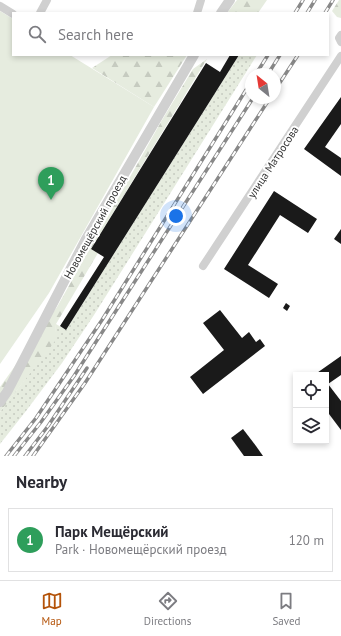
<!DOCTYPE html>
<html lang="en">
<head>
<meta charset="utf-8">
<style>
	body { margin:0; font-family:"PT Sans",sans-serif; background:#f2f2f3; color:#2b2b33 }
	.controls { position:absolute; right:12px; bottom:12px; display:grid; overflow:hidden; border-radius:0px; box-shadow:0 2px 6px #0003 }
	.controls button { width:36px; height:36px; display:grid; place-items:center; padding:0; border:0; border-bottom:1px solid #e1e1e2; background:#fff; color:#2b2b33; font:20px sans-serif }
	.compass { position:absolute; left:245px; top:68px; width:36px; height:36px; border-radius:50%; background:#fff; box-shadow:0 2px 6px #0003; rotate:330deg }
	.you { position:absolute; left:176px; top:216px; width:14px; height:14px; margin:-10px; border:3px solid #fff; border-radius:50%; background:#1a73e8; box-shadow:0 0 0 6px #1a73e833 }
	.badge { display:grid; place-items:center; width:26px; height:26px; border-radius:50%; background:#b45309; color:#fff; font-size:13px; font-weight:700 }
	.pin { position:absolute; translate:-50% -33px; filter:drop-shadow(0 1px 2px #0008) }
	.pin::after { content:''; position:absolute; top:21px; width:14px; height:12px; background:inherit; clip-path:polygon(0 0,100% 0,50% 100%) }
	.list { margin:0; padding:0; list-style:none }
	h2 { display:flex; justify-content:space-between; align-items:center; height:52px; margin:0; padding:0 16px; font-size:17px }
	h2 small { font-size:13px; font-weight:400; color:#7c7c81 }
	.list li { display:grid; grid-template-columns:26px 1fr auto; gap:12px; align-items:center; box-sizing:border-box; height:64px; margin:0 8px 8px; padding:0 8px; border:1px solid #e1e1e2; border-radius:0px }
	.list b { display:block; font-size:15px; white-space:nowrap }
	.list p { margin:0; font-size:13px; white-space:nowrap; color:#7c7c81 }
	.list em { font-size:13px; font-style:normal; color:#7c7c81 }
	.icon { flex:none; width:22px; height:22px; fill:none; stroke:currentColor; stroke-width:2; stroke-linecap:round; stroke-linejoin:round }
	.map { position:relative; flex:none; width:341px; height:456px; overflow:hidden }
	.search { position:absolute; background:#fff; box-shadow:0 2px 6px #0003; left:12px; right:12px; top:12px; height:44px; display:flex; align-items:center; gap:10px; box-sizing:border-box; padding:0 14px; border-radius:0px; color:#7c7c81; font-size:15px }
	.sheet { height:124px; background:#fff }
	nav { display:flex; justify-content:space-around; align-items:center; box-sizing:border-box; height:56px; border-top:1px solid #e1e1e2; background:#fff; font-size:11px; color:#7c7c81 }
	nav a { display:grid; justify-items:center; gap:2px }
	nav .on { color:#b45309 }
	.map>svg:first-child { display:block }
	.grass { fill:url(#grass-dots) }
	.forest { fill:url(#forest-firs) }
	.green { fill:#e6ecdf }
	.building { fill:#1a1a1a }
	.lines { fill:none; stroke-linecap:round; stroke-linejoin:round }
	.minor { stroke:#d0d0d0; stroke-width:8 }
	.tertiary { stroke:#d0d0d0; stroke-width:10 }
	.rail-casing { stroke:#888; stroke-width:3.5 }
	.rail { stroke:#fff; stroke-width:2; stroke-dasharray:6; stroke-linecap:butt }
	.labels { text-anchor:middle; stroke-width:4; stroke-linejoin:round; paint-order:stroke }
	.street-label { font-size:11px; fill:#333; stroke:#fff }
</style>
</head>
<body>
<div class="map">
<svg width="341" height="456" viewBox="0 0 341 456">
	<defs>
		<pattern id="grass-dots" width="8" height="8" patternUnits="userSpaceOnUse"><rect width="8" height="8" fill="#e6ecdf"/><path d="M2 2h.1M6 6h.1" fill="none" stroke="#c6cbc0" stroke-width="1.8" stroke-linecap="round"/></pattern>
		<pattern id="forest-firs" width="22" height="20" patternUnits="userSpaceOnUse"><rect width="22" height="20" fill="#e6ecdf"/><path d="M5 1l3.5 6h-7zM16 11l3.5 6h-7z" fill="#c6cbc0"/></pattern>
	</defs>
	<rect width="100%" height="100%" fill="#fff"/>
	<polygon class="grass" points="239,55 257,55 94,315 62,363 26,411 0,444 0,412 54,341 56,324 66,330"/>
	<g class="forest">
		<polygon points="237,0 267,0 258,13 248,12 247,13 227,13"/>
		<polygon points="339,0 341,0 341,18 337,17 332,11"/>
		<polygon points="112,55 187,55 154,107 92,68"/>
		<polygon points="207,59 91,249 98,253 56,324 55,341 0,412 0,387 57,307 162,120 193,69"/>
	</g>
	<polygon class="green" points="0,11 13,19 13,55 70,55 154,107 49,293 0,364"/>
	<g class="building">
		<polygon points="230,55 239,55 66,330 60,326 104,257 91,249 206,63 220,72"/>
		<polygon points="341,97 341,124 325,147 341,158 341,176 304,149"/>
		<polygon points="274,191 317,219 308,233 280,215 248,265 278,284 269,298 224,269"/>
		<polygon points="341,229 341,244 334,239"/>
		<polygon points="286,303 290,306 287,311 283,308"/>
		<polygon points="220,310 242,338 249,332 256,342 260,339 265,346 203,394 190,377 224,350 203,323"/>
		<polygon points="341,356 341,375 328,384 341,401 341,430 326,410 326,375 314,375"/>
		<polygon points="243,429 256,446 263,456 244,456 231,438"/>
	</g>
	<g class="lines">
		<g class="minor">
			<polyline points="0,6 13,14"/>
			<polyline points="40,13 47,0"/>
			<polyline points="197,13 201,0"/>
			<polyline points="341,35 339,38 341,42"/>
			<polyline points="203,266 341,56"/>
		</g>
		<g class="tertiary">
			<polyline points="221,13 230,0"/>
			<polyline points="0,402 7,392 86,239 194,55"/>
		</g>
		<defs>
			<g id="rail">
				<polyline points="295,13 303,0"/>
				<polyline points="307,13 315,0"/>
				<polyline points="325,13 333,0"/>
				<polyline points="256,74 268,55"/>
				<polyline points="268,74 280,55"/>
				<polyline points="275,90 298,55"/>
				<polyline points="6,456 36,418 102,320 251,82"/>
				<polyline points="14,456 41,422 74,376 253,98"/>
				<polyline points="25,456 48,426 87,368"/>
				<polyline points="33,456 85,383 270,98"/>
			</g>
		</defs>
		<use href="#rail" class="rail-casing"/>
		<use href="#rail" class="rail"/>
	</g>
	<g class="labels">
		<g class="street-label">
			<text transform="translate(273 162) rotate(-57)" y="4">улица Матросова</text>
			<text transform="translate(95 227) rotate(-61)" y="4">Новомещёрский проезд</text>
		</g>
	</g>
</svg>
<div class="controls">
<button><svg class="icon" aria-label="locate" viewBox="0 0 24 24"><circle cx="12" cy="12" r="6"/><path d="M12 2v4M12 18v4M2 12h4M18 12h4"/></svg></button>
<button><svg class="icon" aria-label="layers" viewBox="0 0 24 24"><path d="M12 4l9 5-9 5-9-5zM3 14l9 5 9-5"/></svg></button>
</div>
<svg class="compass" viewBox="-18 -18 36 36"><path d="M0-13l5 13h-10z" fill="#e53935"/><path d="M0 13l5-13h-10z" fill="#7c7c81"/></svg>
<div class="you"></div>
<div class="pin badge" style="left:51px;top:200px;background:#2e9e5b">1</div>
<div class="search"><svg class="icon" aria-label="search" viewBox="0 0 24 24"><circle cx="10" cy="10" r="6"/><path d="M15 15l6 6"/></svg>Search here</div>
</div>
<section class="sheet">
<h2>Nearby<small></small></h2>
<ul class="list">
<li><span class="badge" style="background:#2e9e5b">1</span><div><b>Парк Мещёрский</b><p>Park · Новомещёрский проезд</p></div><em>120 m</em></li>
</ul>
</section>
<nav>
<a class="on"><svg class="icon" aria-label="map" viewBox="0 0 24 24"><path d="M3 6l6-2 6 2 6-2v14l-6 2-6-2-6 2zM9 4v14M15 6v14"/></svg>Map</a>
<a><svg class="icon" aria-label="directions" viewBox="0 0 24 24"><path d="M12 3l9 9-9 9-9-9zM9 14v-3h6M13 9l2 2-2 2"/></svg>Directions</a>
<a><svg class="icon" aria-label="saved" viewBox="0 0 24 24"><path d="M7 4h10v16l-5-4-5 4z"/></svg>Saved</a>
</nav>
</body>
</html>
